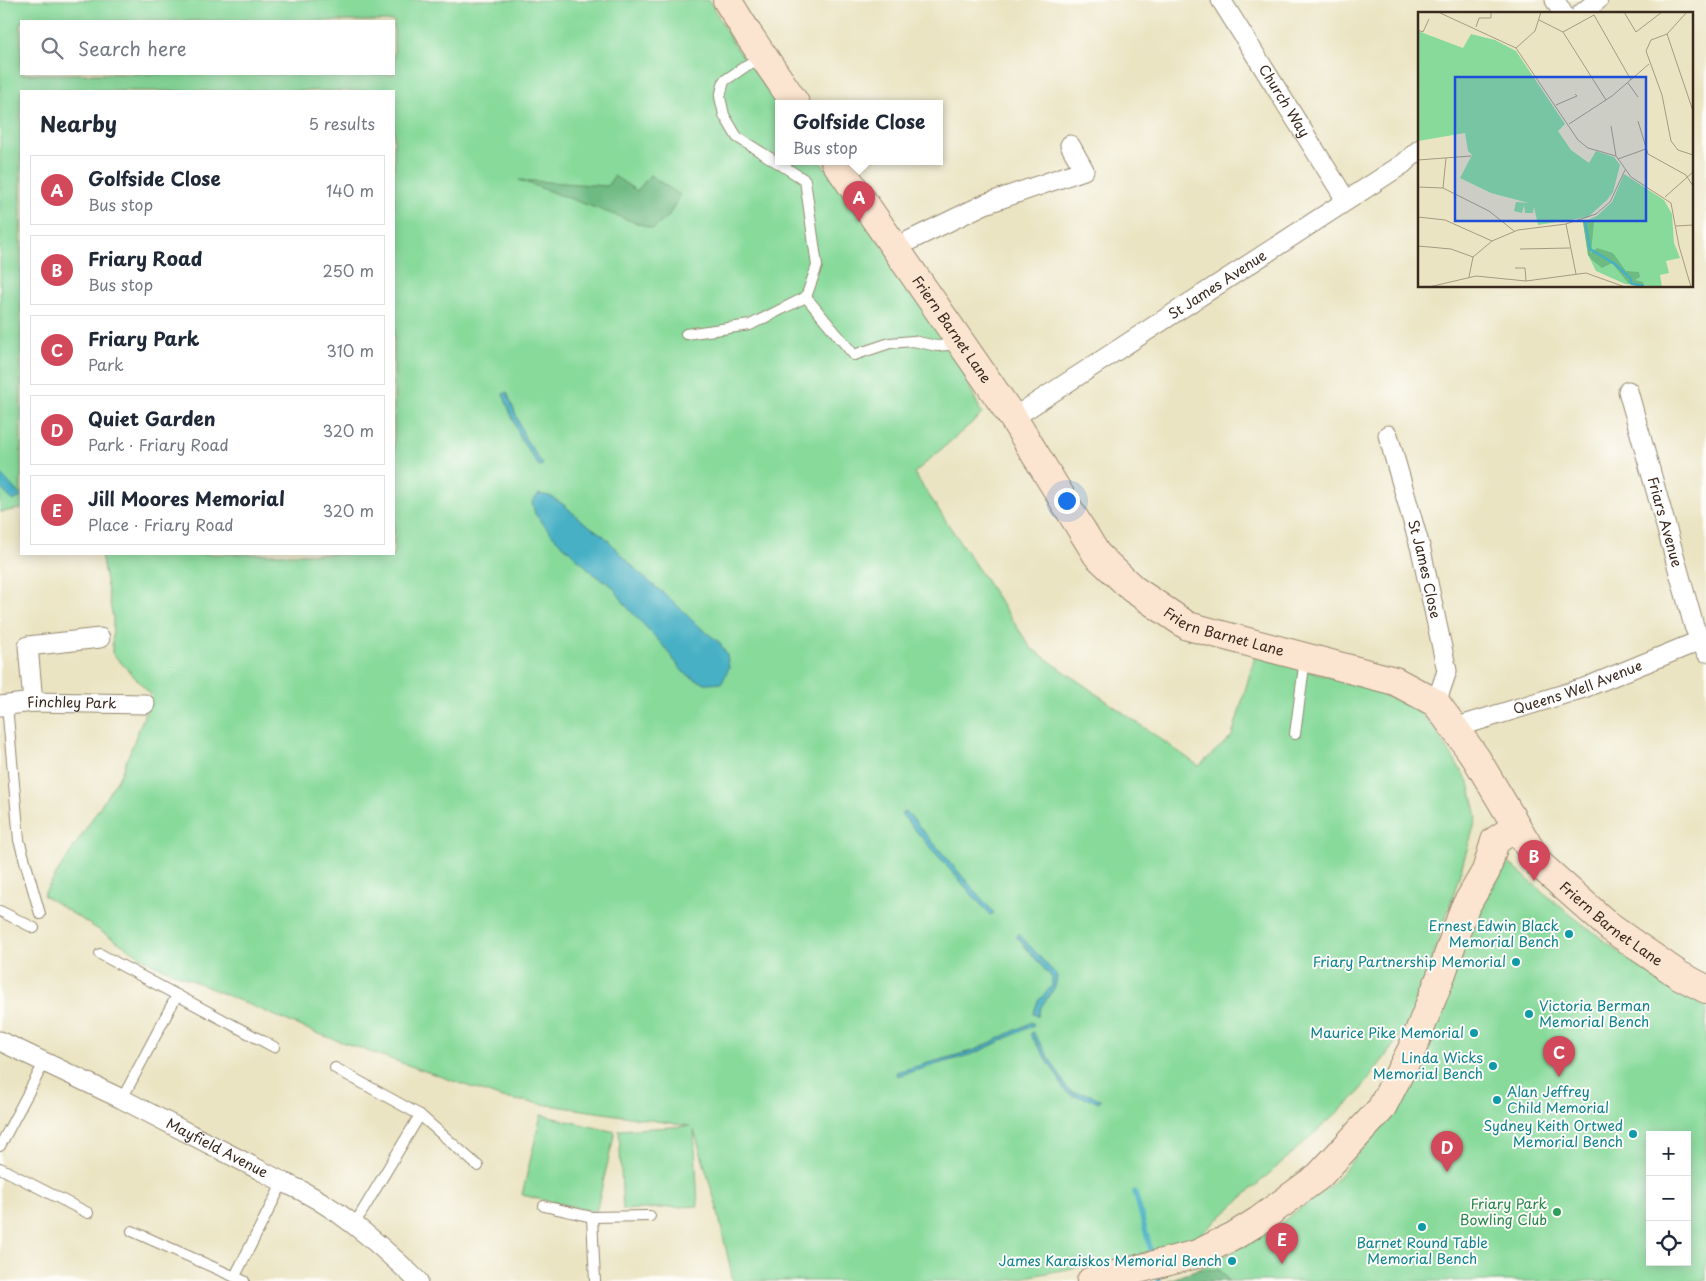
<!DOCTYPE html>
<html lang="en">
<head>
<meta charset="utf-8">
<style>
	body { margin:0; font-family:"Playpen Sans",sans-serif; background:#f6f6f7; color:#1f2937 }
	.controls { position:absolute; right:15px; bottom:15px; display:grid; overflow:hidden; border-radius:0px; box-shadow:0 2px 12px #0003 }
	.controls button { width:45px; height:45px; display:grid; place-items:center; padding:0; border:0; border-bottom:1px solid #e0e1e3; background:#fff; color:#1f2937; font:25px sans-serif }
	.you { position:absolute; left:1066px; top:500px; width:18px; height:18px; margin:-12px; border:4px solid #fff; border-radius:50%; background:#1a73e8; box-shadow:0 0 0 8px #1a73e833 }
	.badge { display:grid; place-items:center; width:32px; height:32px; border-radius:50%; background:#d1495b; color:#fff; font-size:16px; font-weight:700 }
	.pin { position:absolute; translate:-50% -41px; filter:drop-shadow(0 1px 2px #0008) }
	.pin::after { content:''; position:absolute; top:26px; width:18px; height:15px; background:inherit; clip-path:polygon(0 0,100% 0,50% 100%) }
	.popup { position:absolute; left:775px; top:100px; width:168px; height:65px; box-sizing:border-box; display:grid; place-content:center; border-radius:0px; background:#fff; filter:drop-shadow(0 1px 4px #0005); font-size:16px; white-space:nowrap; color:#747a83 }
	.popup b { font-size:19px; color:#1f2937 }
	.popup::after { content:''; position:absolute; left:50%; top:100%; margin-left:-10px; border:10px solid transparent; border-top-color:#fff }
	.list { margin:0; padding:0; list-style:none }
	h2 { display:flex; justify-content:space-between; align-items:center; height:65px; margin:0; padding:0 20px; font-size:21px }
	h2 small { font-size:16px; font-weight:400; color:#747a83 }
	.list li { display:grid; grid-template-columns:32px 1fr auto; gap:15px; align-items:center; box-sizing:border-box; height:70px; margin:0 10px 10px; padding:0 10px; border:1px solid #e0e1e3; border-radius:0px }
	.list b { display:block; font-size:19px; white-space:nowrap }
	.list p { margin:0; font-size:16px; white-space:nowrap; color:#747a83 }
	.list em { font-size:16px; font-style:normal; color:#747a83 }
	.icon { flex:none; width:28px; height:28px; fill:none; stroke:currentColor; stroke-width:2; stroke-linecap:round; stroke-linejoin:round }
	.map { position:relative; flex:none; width:1706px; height:1281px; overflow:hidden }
	.search { position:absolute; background:#fff; box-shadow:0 2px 12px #0003; left:20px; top:20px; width:375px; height:55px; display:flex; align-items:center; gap:12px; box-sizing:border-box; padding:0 18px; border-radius:0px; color:#747a83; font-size:19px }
	.panel { position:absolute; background:#fff; box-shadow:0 2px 12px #0003; left:20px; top:90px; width:375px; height:465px; border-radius:0px }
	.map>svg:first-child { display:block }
	.green { fill:#88da9b; stroke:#62825c; fill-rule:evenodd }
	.forest { fill:#6eba83; stroke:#547250 }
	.water { fill:#46b0c5; stroke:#406d72 }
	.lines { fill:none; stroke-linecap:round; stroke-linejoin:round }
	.stream { stroke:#46b0c5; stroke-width:5 }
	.lane-casing { stroke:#938770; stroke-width:12 }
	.street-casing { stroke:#938770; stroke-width:21 }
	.secondary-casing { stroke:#938770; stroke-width:30 }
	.lane { stroke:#fff; stroke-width:10 }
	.street { stroke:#fff; stroke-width:19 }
	.secondary { stroke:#fce5d0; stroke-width:28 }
	.culture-dot { fill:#0f9aa8; stroke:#fdfcf7; stroke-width:2 }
	.leisure-dot { fill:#2e9e5b; stroke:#fdfcf7; stroke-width:2 }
	.labels { text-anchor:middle; stroke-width:4; stroke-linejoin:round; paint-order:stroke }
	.street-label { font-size:14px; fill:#3b2a1e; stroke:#fdfcf7 }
	.culture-label { font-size:14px; fill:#0d838f; stroke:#fdfcf7; text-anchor:end }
	.leisure-label { font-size:14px; fill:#27864d; stroke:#fdfcf7; text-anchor:end }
	.inset-river { fill:none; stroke:#46b0c5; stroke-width:2.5 }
	.inset-road { fill:none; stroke:#a59a81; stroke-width:1 }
	.view { fill:#1d4ed8; fill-opacity:0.15; stroke:#1d4ed8; stroke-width:2.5 }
	.inset-edge { fill:none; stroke:#3b2a1e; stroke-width:2.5 }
</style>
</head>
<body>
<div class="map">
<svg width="1706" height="1281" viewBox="0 0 1706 1281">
	<rect width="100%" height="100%" fill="#fdfcf7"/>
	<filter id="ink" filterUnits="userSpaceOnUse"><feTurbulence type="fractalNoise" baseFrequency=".02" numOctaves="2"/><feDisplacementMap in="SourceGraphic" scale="10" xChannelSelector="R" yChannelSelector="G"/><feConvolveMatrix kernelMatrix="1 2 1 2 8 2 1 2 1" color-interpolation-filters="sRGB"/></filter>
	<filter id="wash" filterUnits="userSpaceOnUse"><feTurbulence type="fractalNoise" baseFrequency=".0096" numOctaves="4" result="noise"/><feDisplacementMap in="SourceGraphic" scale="20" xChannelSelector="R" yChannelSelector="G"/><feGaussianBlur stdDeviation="1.12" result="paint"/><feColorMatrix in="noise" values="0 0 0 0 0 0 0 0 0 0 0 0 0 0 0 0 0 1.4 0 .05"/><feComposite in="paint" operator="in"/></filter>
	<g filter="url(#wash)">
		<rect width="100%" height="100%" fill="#ebe4c3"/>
		<g class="green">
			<path d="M0,0h709l24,43 46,62v56h41l123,167 39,86 -68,59 117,175 168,118 33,-30 23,-80 107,30 54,23 19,20 34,54 8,34 -26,85 -40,120 -56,75 -167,149 -183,35h-272l-16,-73 -23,-78 4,76 -75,4 -4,-80 71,-4 -188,-28 -186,-65 -163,-69 -110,-69 78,-121 31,-78 -40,-43 1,-34 -12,-65h293v-463h-373v418l-21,3zM21,21h373v53h-373z"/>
			<path d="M1509,863l49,42 83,64 65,35v277h-539l32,-12 67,-35 65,-49 64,-73 33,-70 48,-130zM1650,1135h37v127h-37z"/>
			<polygon points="541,1115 615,1132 596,1212 522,1195"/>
		</g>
		<g class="forest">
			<polygon points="650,175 680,195 668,217 653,229 519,180 607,186 614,176 637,191"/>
			<polygon points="1199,1269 1220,1270 1229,1281 1167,1281"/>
		</g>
		<g class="water">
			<polygon points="507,392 525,438 543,465 539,466 521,440 503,394"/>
			<polygon points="0,473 21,496 21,497 13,501 0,488"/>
			<polygon points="539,494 550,496 564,505 582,521 604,536 640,574 673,601 697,625 719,642 727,655 729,668 722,683 709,684 696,680 683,672 661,643 627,607 612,586 594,574 555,538 535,514 532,502"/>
			<polygon points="906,811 994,913 990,915 901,814"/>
			<path d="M1019,934l38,42c0,19 -15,21 -19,40l-5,-2 5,-13 14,-15v-8l-36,-42z"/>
			<polygon points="1032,1022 1034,1025 976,1053 897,1076 896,1072 975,1050"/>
			<path d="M1033,1032l28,45 5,10 5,5 21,3 9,6 -3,2c-16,-10 -32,0 -39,-24l-29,-45z"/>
		</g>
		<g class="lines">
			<g class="stream">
				<polyline points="1135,1192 1151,1251"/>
				<polyline points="1158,1279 1159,1281"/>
			</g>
		</g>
	</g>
	<g filter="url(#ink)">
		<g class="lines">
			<defs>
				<g id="lane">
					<polyline points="806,297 854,355 890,343 913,341 937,346 957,344"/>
					<polyline points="686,334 750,325 806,297 817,266 805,180 737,137 724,115 720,97 724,81 762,55"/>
					<polyline points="7,705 19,840 40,914"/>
					<polyline points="1295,734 1305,659"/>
					<polyline points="0,911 34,928"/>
					<polyline points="100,954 274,1047"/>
					<polyline points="335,1068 420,1115 478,1166"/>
					<polyline points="122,1099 177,995"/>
					<polyline points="0,1146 44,1063"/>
					<polyline points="0,1168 88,1213"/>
					<polyline points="544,1206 592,1217 650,1216"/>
					<polyline points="592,1217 595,1281"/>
					<polyline points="354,1225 420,1115"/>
					<polyline points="132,1231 244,1281"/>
					<polyline points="235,1276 283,1182"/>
				</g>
				<g id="street">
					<path id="s1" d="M1221,0l125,200"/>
					<polyline points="1555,0 1563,14"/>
					<polyline points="1581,14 1598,0"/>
					<polyline points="896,247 985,204 1084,170 1070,145"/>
					<path id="s2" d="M1628,391l66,235 12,26"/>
					<path id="s3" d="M1013,418l390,-254 17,-15"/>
					<path id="s4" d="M1388,435l33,115 26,121 -11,32"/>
					<polyline points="33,702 28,646 100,638"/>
					<path id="s5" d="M0,706l33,-4 112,2"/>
					<path id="s6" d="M1454,728l130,-40 115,-47"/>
					<path id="s7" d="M0,1041l122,58 161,83c52,22 94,60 135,99"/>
				</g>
				<g id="secondary">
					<polyline points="727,0 748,34 795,103"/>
					<path id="s8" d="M835,161l178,257 84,137 36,34 55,37 207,55 41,22 40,55 63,106 72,64 68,47 27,14"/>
					<polyline points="1091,1281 1197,1254 1234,1236 1258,1221 1319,1176 1381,1109 1413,1047 1442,973 1464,909 1486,871 1495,841 1516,827"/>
				</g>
			</defs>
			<use href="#lane" class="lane-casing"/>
			<use href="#street" class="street-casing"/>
			<use href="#secondary" class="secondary-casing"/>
			<use href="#lane" class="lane"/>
			<use href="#street" class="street"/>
			<use href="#secondary" class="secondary"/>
		</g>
	</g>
	<g class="culture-dot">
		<circle cx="1569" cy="934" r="5"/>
		<circle cx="1516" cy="962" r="5"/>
		<circle cx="1529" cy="1014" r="5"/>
		<circle cx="1474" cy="1033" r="5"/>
		<circle cx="1493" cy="1066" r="5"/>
		<circle cx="1497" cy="1100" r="5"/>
		<circle cx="1633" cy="1134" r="5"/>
		<circle cx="1422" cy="1227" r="5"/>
		<circle cx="1232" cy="1261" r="5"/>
	</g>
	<circle class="leisure-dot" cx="1557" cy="1212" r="5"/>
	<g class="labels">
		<g class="street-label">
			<text dy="5" stroke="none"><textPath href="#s1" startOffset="119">Church Way</textPath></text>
			<text dy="5" stroke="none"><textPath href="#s3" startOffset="244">St James Avenue</textPath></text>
			<text dy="5" stroke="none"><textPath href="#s8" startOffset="205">Friern Barnet Lane</textPath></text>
			<text dy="5" stroke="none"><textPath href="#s2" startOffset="136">Friars Avenue</textPath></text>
			<text dy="5" stroke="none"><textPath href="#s4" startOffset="139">St James Close</textPath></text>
			<text dy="5" stroke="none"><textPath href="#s8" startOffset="625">Friern Barnet Lane</textPath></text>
			<text dy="5" stroke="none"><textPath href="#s6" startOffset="130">Queens Well Avenue</textPath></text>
			<text dy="5" stroke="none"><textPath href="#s5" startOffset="72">Finchley Park</textPath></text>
			<text dy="5" stroke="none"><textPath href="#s8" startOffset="1135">Friern Barnet Lane</textPath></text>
			<text dy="5" stroke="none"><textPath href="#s7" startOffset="242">Mayfield Avenue</textPath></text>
		</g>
		<g class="culture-label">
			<text x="1559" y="931">Ernest Edwin Black<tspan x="1559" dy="16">Memorial Bench</tspan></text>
			<text x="1506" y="967">Friary Partnership Memorial</text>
			<text x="1539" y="1011" text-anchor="start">Victoria Berman<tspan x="1539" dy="16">Memorial Bench</tspan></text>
			<text x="1464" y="1038">Maurice Pike Memorial</text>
			<text x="1483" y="1063">Linda Wicks<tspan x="1483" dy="16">Memorial Bench</tspan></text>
			<text x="1507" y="1097" text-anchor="start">Alan Jeffrey<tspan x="1507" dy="16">Child Memorial</tspan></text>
			<text x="1623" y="1131">Sydney Keith Ortwed<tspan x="1623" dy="16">Memorial Bench</tspan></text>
			<text x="1422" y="1248" text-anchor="middle">Barnet Round Table<tspan x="1422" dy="16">Memorial Bench</tspan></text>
			<text x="1222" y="1266">James Karaiskos Memorial Bench</text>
		</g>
		<g class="leisure-label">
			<text x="1547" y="1209">Friary Park<tspan x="1547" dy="16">Bowling Club</tspan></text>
		</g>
	</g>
	<g transform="translate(1418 12)">
		<rect width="275" height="275" fill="#ebe4c3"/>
		<path d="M0,19l45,17 8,-14 24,6 21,11 49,73 -7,7 13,19 18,13 7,-12 18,6 6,8 -7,27 -6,8 -19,17 -50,8 -4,-18 -1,6h-8l-1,-8 -2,8 -8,-2 2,-9 13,1 -38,-10 -31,-15 12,-23 -4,-4 -3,-18 -47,8zM206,162l40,26 8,14 2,29 6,15 -14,3 3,12 -9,2 2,12 -37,-3 -29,-13 -8,-16 -5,-33 14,-6 15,-14z" fill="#88da9b"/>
		<path d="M172,208l4,2 -3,31 6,-5 16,5 13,18 13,1 1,5 -5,3 8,2 1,4 -15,-2 -17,-21 -10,5 -10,-8 -4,-5 -5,-33z" fill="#6eba83"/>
		<path class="inset-river" d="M167,209l5,28 25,15 15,14 2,6 12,2"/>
		<path class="inset-road" d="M20,0l78,36 62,92 10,8 28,8 15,21 40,26 8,43 12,41M206,0l12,20 26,-20M269,0l-20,22 -16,6 -5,11 16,44 9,46 7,9 15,5M121,8l24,12 43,68M58,15l3,-9h12v-6M0,18l5,2 6,-13M145,20l31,-17 37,65M249,22l26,77M98,36l19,-17 6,-19M210,71l10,14M138,93l21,-9 -2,-2M220,109l10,33 38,21 7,11M151,112l43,-28 37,-32M193,114l5,30M200,147l28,-10M0,148l53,-4M0,175l25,1 46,23 25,20M25,176l3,-30M247,185l28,-25M0,205l27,3 47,21M148,212l10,50M258,214l17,-1M0,234l33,3 22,8M102,237l50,-1M97,256h10l1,13M51,265l4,-20 19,-16 26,-11 48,-6 30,-10 14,-12 15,-32M11,275l47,-11 50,5 60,-8 39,14"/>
		<path class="view" d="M37,65h191v144h-191z"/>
		<rect width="275" height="275" class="inset-edge"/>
	</g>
</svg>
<div class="controls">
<button>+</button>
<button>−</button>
<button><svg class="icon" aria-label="locate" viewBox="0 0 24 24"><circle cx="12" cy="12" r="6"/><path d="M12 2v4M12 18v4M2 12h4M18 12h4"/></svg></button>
</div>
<div class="you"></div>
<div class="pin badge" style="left:859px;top:222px">A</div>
<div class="popup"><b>Golfside Close</b>Bus stop</div>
<div class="pin badge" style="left:1534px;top:881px">B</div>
<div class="pin badge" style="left:1559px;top:1077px">C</div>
<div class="pin badge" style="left:1447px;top:1172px">D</div>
<div class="pin badge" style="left:1282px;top:1264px">E</div>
<div class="search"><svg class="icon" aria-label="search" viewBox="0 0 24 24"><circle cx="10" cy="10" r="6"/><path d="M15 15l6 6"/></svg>Search here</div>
<section class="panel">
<h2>Nearby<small>5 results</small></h2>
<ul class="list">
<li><span class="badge">A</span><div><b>Golfside Close</b><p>Bus stop</p></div><em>140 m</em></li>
<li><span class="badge">B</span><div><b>Friary Road</b><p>Bus stop</p></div><em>250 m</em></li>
<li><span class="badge">C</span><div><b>Friary Park</b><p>Park</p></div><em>310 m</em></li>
<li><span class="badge">D</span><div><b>Quiet Garden</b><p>Park · Friary Road</p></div><em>320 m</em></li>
<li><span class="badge">E</span><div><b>Jill Moores Memorial</b><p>Place · Friary Road</p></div><em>320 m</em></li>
</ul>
</section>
</div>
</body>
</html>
